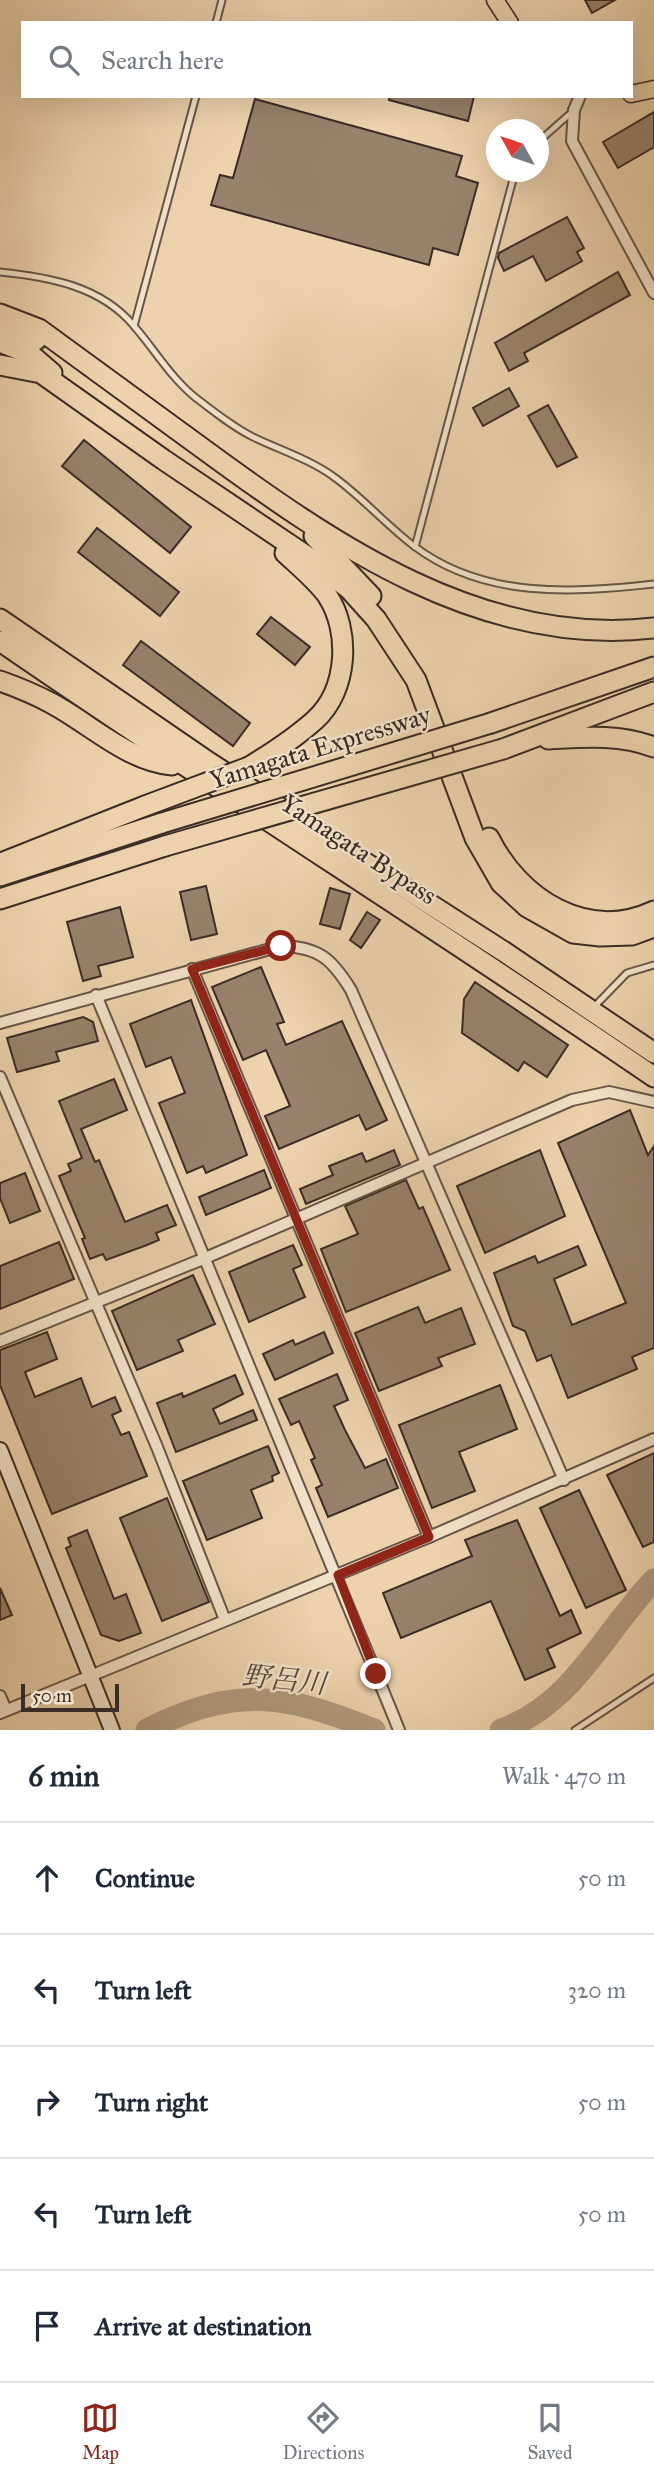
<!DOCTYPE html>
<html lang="en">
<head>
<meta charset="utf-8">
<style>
	body { margin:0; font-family:"IM FELL Great Primer","Noto Serif JP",serif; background:#f6f6f7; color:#1f2937 }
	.compass { position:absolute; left:486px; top:119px; width:63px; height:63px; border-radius:50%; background:#fff; box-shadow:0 7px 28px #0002; rotate:310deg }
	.scale { position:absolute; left:21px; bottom:18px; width:98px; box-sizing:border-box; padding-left:7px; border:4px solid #3b2c26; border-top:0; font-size:19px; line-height:24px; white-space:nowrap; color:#3b2c26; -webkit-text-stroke:5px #f3e2ca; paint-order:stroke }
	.stop { position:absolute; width:21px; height:21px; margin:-16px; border:5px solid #8f2418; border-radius:50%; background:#fff }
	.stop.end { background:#8f2418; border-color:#fff; box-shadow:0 2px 7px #0008 }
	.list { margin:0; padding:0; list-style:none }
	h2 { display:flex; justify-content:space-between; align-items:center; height:91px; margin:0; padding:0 28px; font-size:30px }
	h2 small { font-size:23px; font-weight:400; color:#747a83 }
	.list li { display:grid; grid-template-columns:46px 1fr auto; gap:21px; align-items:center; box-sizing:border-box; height:112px; padding:0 28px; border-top:2px solid #e0e1e3 }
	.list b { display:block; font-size:26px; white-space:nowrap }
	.list em { font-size:23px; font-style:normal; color:#747a83 }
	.icon { flex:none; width:38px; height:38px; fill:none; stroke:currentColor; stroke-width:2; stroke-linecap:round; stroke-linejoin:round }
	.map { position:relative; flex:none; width:654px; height:1730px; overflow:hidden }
	.search { position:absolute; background:#fff; box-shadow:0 7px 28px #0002; left:21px; right:21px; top:21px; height:77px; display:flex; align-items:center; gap:18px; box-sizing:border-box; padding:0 24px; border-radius:0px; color:#747a83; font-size:26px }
	.sheet { height:651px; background:#fff }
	nav { display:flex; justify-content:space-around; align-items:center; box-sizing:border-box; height:98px; border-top:2px solid #e0e1e3; background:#fff; font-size:19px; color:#747a83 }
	nav a { display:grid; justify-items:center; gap:4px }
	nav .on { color:#8f2418 }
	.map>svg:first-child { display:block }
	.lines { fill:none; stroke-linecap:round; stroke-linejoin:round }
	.river { stroke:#b09a7f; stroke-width:23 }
	.building { fill:#98826c; stroke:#3b2c26; stroke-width:2 }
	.lane-casing { stroke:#685648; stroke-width:9 }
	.street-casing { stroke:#685648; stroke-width:14 }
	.secondary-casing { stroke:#3b2c26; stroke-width:18 }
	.primary-casing { stroke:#3b2c26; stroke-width:19 }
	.highway-casing { stroke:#3b2c26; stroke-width:23 }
	.lane { stroke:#f3e2ca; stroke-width:5 }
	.street { stroke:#f3e2ca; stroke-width:10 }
	.secondary { stroke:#f3e2ca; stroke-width:14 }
	.primary { stroke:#edd2ad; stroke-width:16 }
	.highway { stroke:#edd2ad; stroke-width:19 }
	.highway-bridge-casing { stroke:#3b2c26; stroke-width:23; stroke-linecap:butt }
	.highway-bridge { stroke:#edd2ad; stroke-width:19 }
	.route { stroke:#8f2418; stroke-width:9 }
	.labels { text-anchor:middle; stroke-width:5; stroke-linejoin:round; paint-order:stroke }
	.street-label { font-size:26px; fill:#3b2c26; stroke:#f3e2ca }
	.water-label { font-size:28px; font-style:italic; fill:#58483c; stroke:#f3e2ca }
</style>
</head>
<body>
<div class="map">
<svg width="654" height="1730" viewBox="0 0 654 1730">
	<rect width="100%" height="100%" fill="#edd2ad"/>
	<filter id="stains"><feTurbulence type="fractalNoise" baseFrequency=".00286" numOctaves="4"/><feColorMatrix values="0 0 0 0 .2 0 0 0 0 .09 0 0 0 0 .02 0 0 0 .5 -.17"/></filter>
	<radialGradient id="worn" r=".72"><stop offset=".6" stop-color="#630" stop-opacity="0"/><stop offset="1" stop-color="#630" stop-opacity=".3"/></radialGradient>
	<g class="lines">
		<g class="river">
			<path d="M147,1730c89,-45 138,-36 227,0"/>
			<path d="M501,1730c72,-25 103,-98 153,-150"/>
		</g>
	</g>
	<g class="building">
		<polygon points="585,0 615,0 592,13"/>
		<polygon points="390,96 474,96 468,121 389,100"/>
		<polygon points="255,99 462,156 456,176 478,183 458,255 433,248 429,265 211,205 220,175 233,178"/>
		<polygon points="654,112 654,147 618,168 603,142"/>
		<polygon points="567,217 584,248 577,252 582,261 546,281 533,256 504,271 498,258 499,253"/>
		<polygon points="618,272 630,295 524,353 528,361 509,371 495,343"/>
		<polygon points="509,388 519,406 483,426 473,408"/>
		<polygon points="548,405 577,457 557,467 528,416"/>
		<polygon points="84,440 191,527 170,553 62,466"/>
		<polygon points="97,528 179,592 160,616 78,552"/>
		<polygon points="271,617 310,647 295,665 257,634"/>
		<polygon points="141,641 250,723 233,746 123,665"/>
		<polygon points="206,886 217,934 191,940 180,892"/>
		<polygon points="330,888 350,894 340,929 320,924"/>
		<polygon points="120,907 133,957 98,966 101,976 83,981 67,922"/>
		<polygon points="367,912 380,920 361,948 350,940"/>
		<polygon points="261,967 284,1022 277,1024 286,1045 342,1021 387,1120 366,1130 359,1115 279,1149 265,1116 290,1106 266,1050 243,1060 212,987"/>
		<polygon points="475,982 568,1045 547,1077 524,1062 518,1071 462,1033 464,999"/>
		<polygon points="191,1000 247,1155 206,1173 203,1166 187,1173 159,1103 185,1093 171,1057 146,1067 130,1024"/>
		<polygon points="83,1017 93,1022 98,1041 56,1052 59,1061 17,1072 7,1038"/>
		<polygon points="114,1079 127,1110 81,1129 95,1162 99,1160 125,1222 167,1205 176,1225 156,1233 159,1240 147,1245 106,1260 103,1254 90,1259 82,1239 85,1238 59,1176 71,1171 68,1164 82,1158 59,1101"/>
		<polygon points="630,1110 648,1155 654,1146 654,1348 632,1357 637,1369 568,1398 551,1355 537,1361 525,1331 513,1326 494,1273 535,1256 538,1263 578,1246 586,1265 554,1279 572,1325 626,1303 558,1143"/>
		<polygon points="394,1150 400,1165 306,1204 300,1189 333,1175 329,1166 362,1153 366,1162"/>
		<polygon points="540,1150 565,1216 485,1253 457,1186"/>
		<polygon points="264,1170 271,1188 206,1215 199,1197"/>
		<polygon points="25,1173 40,1211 10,1223 0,1198 0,1183"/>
		<polygon points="406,1180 419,1209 423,1207 450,1270 346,1312 321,1249 358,1234 345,1206"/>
		<polygon points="59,1242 74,1279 0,1309 0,1266"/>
		<polygon points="293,1245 302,1265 293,1269 305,1297 249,1322 229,1272"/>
		<polygon points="193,1275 215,1324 178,1340 183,1351 137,1370 112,1311"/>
		<polygon points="418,1307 425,1323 461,1308 475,1344 438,1358 442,1366 379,1391 355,1333"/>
		<polygon points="47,1332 57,1359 25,1372 35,1397 81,1378 92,1407 115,1397 121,1411 112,1415 121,1435 129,1432 147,1476 52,1514 0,1385 0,1350"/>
		<polygon points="324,1332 333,1353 275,1380 263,1354 293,1340 295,1345"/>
		<polygon points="337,1374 348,1400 334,1406 345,1430 365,1468 386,1459 398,1488 328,1517 316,1488 322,1485 311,1460 315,1458 299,1421 291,1425 279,1399"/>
		<polygon points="235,1375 243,1394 213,1409 220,1424 253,1410 257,1420 176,1452 157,1403 182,1393 183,1397"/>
		<polygon points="500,1385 517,1429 459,1452 475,1491 432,1508 399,1425"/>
		<polygon points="268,1446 279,1473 272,1476 273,1481 251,1490 262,1518 207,1540 183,1481"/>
		<polygon points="654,1453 654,1542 643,1547 607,1475"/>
		<polygon points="579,1490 626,1590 586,1608 540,1508"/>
		<polygon points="167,1498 209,1602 162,1621 120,1518"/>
		<polygon points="517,1520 560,1616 571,1610 581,1633 547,1649 555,1667 525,1680 491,1601 401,1638 383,1593 472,1556 465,1540"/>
		<polygon points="87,1530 114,1599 126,1594 141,1633 119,1641 101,1635 66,1548 71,1546 68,1538"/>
		<polygon points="0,1588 12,1615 0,1620"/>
	</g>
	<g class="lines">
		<defs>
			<g id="lane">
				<polyline points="216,23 222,0"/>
				<polyline points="538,142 572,112"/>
				<path d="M0,272c49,5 101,14 134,54 21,24 36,51 62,72 18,14 37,29 57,39 27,13 56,22 81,40 28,20 52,48 80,69 70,53 158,47 240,38"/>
				<polyline points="134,326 196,96"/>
				<polyline points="415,547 515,172"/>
				<polyline points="593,1008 627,973 654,965"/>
				<polyline points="575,1730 654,1678"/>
			</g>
			<g id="street">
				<polyline points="580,96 574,110 572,141 654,293"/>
				<polyline points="192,969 429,1537"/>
				<path d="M96,995c100,245 204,489 303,735"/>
				<path d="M0,1023l281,-77c38,1 51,13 70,44l213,490"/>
				<polyline points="0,1077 157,1447 225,1620"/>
				<polyline points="0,1341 203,1259 572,1100 609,1092 654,1102"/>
				<polyline points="0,1696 6,1710"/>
				<polyline points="0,1713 429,1537 654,1439"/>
			</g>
			<polyline id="secondary" points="0,1450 112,1730"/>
			<g id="primary">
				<polyline points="495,0 510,23"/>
				<polyline points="631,94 654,89"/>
			</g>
			<g id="highway">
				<path d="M0,314l39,15c54,40 109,79 163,119 131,96 280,200 452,180"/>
				<polyline points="0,328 36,340"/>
				<polyline points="0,342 30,354 52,373"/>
				<polyline points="0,365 41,373 164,460 311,559 349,589 376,619 416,680 475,838 501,883 527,907 573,933 600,936 632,935 654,927"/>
				<polyline points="314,536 371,596"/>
				<polyline points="0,619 210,763 506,953 654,1053"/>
				<path d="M0,641c216,149 438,288 654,436"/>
				<path d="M0,681c17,6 34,13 51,22 38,20 76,58 121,62"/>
				<polyline points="491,723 654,667"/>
				<path d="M548,739c37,-2 71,-5 106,8"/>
				<polyline points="503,749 654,692"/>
				<path d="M249,767c23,-14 46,-29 66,-47 33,-30 36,-89 12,-125 -11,-15 -28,-29 -42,-42"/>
				<path d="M489,838c31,62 98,104 165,73"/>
				<polyline points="1,863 145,806"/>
				<polyline points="0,876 162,823"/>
				<polyline points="0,899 165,846"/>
			</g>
		</defs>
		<use href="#lane" class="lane-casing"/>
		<use href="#street" class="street-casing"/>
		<use href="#secondary" class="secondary-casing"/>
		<use href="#primary" class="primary-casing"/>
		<use href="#highway" class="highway-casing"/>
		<use href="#lane" class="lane"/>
		<use href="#street" class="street"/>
		<use href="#secondary" class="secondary"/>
		<use href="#primary" class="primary"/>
		<use href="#highway" class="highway"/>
		<defs>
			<g id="highway-bridge">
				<polyline points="145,806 249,767"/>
				<polyline points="162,823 491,723"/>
				<polyline points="165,846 503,749"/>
			</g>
		</defs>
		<use href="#highway-bridge" class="highway-bridge-casing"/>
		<use href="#highway-bridge" class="highway-bridge"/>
	</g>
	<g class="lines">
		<polyline class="route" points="281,946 192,969 429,1537 338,1575 376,1674"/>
	</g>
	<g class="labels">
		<g class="street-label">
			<text transform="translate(320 747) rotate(-17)" y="9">Yamagata Expressway</text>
			<text transform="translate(359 849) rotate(33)" y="9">Yamagata Bypass</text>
		</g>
		<g class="water-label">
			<text transform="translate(284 1679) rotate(6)" y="10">野呂川</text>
		</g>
	</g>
	<rect width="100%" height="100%" filter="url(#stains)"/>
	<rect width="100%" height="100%" fill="url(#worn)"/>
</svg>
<svg class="compass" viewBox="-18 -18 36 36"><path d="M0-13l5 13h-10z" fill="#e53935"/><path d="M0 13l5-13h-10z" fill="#747a83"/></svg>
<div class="scale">50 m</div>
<div class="stop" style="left:281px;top:946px"></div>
<div class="stop end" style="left:376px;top:1674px"></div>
<div class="search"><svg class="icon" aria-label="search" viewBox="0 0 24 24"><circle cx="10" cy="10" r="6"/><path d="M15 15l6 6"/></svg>Search here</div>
</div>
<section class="sheet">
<h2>6 min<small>Walk · 470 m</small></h2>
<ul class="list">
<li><svg class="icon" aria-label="ahead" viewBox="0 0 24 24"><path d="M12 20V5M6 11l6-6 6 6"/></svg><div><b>Continue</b></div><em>50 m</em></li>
<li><svg class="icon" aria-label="left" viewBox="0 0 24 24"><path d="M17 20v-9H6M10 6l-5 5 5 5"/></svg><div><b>Turn left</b></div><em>320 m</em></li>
<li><svg class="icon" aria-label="right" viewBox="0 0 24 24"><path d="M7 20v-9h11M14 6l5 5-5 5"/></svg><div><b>Turn right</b></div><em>50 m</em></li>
<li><svg class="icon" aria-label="left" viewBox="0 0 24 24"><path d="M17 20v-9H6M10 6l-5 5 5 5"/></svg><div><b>Turn left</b></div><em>50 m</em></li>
<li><svg class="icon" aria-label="arrive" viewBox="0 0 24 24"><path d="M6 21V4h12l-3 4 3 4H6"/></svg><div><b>Arrive at destination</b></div></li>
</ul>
</section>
<nav>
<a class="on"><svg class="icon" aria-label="map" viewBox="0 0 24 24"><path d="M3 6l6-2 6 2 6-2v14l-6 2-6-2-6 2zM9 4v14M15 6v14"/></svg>Map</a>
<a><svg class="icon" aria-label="directions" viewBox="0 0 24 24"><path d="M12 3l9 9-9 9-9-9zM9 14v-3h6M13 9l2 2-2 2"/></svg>Directions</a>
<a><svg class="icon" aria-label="saved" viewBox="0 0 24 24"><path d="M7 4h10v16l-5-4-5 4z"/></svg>Saved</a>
</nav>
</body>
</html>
